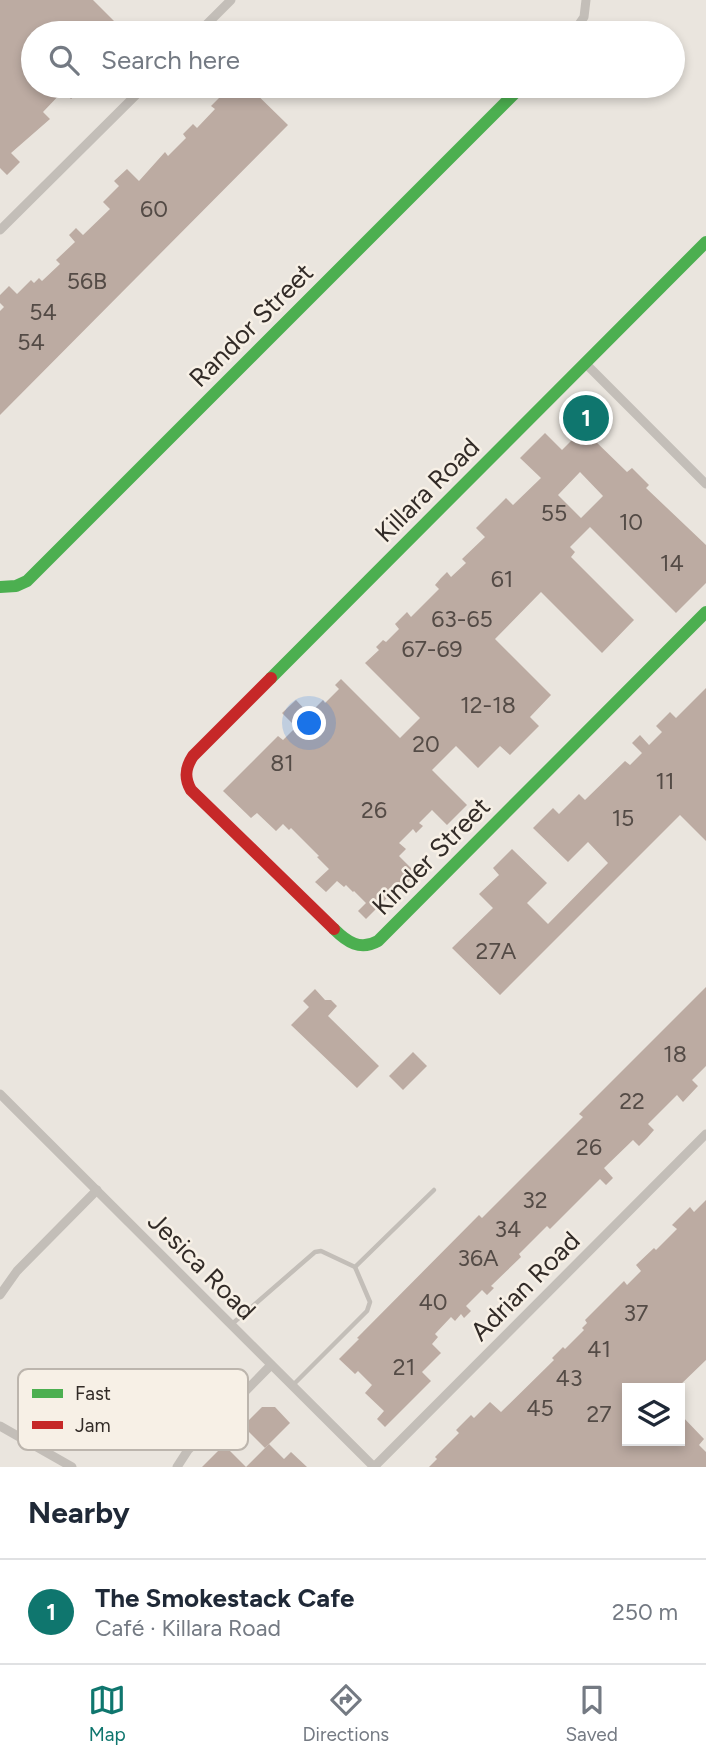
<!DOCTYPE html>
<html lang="en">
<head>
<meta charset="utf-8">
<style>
	body { margin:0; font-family:Figtree,sans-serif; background:#f6f6f7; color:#1f2937 }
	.controls { position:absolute; right:21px; bottom:21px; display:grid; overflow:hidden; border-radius:0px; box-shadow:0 4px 10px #0003 }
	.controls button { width:63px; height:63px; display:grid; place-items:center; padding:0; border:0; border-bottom:2px solid #e0e1e3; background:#fff; color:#1f2937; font:35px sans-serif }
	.you { position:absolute; left:310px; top:724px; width:24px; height:24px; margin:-18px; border:5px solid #fff; border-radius:50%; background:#1a73e8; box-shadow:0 0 0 10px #1a73e833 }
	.badge { display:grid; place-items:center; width:46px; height:46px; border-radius:50%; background:#0f766e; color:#fff; font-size:23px; font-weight:700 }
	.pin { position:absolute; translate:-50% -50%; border:4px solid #fff; box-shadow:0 2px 7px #0006 }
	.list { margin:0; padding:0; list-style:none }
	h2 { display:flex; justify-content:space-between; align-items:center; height:91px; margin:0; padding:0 28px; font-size:30px }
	h2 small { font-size:23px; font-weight:400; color:#747a83 }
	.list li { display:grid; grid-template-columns:46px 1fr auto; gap:21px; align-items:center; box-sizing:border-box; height:105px; padding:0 28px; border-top:2px solid #e0e1e3 }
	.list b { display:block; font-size:26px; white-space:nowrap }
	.list p { margin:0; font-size:23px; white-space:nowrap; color:#747a83 }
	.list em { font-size:23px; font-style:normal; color:#747a83 }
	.icon { flex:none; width:38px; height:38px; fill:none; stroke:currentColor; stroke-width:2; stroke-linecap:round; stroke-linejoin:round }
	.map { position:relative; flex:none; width:706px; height:1467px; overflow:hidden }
	.search { position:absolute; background:#fff; box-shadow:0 4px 10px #0003; left:21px; right:21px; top:21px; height:77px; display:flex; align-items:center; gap:18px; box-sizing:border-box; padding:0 24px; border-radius:38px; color:#747a83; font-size:26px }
	.sheet { height:196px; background:#fff }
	nav { display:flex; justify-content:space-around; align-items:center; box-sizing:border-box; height:98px; border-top:2px solid #e0e1e3; background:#fff; font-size:19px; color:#747a83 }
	nav a { display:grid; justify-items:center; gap:4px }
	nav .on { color:#0f766e }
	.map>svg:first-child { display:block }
	.building { fill:#bcaba2; fill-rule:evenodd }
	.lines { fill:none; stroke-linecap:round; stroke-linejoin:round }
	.lane { stroke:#c3beb8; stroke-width:4.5 }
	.street { stroke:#c3beb8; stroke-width:9 }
	.fast { stroke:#4caf50; stroke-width:12 }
	.jam { stroke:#c62828; stroke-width:12 }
	.labels { text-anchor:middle; stroke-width:5; stroke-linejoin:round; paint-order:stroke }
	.number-label { font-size:23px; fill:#544b46 }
	.street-label { font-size:26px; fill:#322b27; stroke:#f7f0e6 }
	.key { fill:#f7f0e6; stroke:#bcb5ad; stroke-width:2 }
	.key-label { font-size:19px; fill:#322b27 }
</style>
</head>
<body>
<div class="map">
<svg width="706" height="1467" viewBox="0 0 706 1467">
	<rect width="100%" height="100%" fill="#eae5de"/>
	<g class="building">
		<polygon points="0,0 93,0 126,33 33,33 33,86 84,86 71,99 63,91 43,112 50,119 11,153 20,162 7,175 0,168"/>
		<polygon points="231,86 248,86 288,125 0,415 0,311 4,307 0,303 0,295 9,286 17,294 31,280 34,283 39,278 42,281 60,264 56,260 75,242 69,235 76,228 83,235 110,209 103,202 119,186 114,181 127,169 139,181 165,152 168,156 186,138 183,134 193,124 197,128 215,109 211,106"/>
		<path d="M586,406l9,10 -8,9 7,6 -4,5 37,36 5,-4 17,17 -3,3 60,57v38l-30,30 -86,-86 -20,20 5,5 -4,5 63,63 -32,33 -61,-61 -46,47 56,56 -21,22 9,9 -29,29 -10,-9 -22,22 -22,-22 -24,24 35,35 -20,20 -15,-15 -13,13 4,3 -7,7 -3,-4 -14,14 7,6 -7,7 15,15 -2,3 2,2 -6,6 -3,-2 -39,39 -8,-8 8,-8 -12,-12 -1,1 -7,-7 -2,2 -7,-6 -11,11 -11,-10 14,-13 -12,-12 2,-1 -28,-28 -2,2 -6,-6 -7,7 -19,-18 -6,5 -28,-27 55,-55 5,4 13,-13 -14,-14 14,-13 13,14 14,-14 2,3 14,-14 -4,-4 6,-6 59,59 20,-20 -55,-55 14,-13 -3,-3 7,-7 3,2 13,-13 -4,-5 12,-12 4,5 28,-28 -4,-4 6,-7 6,-6 4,5 15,-14 -4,-4 23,-22 -9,-9 30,-30 7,7 28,-27 -21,-20 25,-25 17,17 19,-19 -9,-9zM580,472l23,24 -22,22 -23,-23z"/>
		<polygon points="706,688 706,841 680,815 500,995 452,948 493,908 479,894 499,875 493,868 512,849 547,883 527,903 548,924 608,863 588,842 568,862 533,828 553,808 559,814 579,794 585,800 625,761 630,765 642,753 632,743 640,735 649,745 662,732 656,726 670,712 676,718"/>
		<polygon points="706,987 706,1066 692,1080 698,1086 683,1102 677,1095 648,1124 654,1130 647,1138 639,1146 633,1140 604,1168 613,1178 606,1185 600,1179 550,1229 547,1226 519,1254 521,1257 491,1286 494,1288 487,1295 482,1290 466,1306 471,1311 464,1318 461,1314 455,1321 451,1317 435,1334 438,1337 432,1344 441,1353 422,1372 431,1381 385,1427 377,1419 384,1411 365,1393 372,1385 358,1371 355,1374 339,1359 359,1339 357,1338 479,1215 482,1218 583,1117 579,1114"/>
		<polygon points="315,989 325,1000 331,1000 337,1006 328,1016 379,1066 357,1088 291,1025 309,1007 303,1001"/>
		<polygon points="413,1052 427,1066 403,1090 389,1076"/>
		<polygon points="706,1200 706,1360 677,1388 627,1388 627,1441 680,1441 680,1414 704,1439 699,1445 706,1452 706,1467 429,1467 437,1459 435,1457 459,1433 456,1430 471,1415 474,1418 490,1402 501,1412 554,1360 552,1358 563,1347 565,1349 584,1330 582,1328 587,1323 585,1320 624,1281 627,1285 641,1271 636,1265 654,1248 656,1250 677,1229 672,1225 690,1207 694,1212"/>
		<polygon points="262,1407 275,1407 290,1423 265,1448 243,1426"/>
		<polygon points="269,1444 284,1459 291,1452 307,1467 202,1467 224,1445 246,1467"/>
	</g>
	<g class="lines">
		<g class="lane">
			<polyline points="355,1267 434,1190"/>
			<polyline points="232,1324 315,1252 321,1251 355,1267 370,1302 367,1311 293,1385"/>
		</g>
		<g class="street">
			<polyline points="198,33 231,0"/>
			<polyline points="573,33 584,17 586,0"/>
			<polyline points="0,230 145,86"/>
			<polyline points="586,364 706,484"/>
			<polyline points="0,1094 374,1467"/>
			<polyline points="0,1295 17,1271 97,1190"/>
			<polyline points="0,1426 72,1467"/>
			<polyline points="177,1467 188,1450 271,1365"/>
			<polyline points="374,1467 706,1134"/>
		</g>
		<g class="fast">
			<polyline points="0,587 16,586 27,581 522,86"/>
			<polyline points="271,678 706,242"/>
			<path d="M334,929c13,13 26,22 44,12l328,-329"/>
		</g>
		<path class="jam" d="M271,678l-78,78c-8,12 -9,22 -2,34l143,139"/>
	</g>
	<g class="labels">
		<g class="number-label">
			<text x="154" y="217">60</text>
			<text x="87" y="289">56B</text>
			<text x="43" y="320">54</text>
			<text x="31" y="350">54</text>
			<text x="554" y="521">55</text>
			<text x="631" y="530">10</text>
			<text x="672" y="571">14</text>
			<text x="502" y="587">61</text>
			<text x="462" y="627">63-65</text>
			<text x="432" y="657">67-69</text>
			<text x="488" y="713">12-18</text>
			<text x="426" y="752">20</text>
			<text x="282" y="771">81</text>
			<text x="665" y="789">11</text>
			<text x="374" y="818">26</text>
			<text x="623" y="826">15</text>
			<text x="496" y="959">27A</text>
			<text x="675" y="1062">18</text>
			<text x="632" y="1109">22</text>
			<text x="589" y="1155">26</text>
			<text x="535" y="1208">32</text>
			<text x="508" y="1237">34</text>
			<text x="478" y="1266">36A</text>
			<text x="433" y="1310">40</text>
			<text x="636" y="1321">37</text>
			<text x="599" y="1357">41</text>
			<text x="404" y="1375">21</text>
			<text x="569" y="1386">43</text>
			<text x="540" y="1416">45</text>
			<text x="599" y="1422">27</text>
		</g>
		<g class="street-label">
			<text transform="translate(251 325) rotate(-45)" y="9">Randor Street</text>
			<text transform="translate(427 490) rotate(-45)" y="9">Killara Road</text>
			<text transform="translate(431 856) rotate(-45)" y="9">Kinder Street</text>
			<text transform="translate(202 1266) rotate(45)" y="9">Jesica Road</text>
			<text transform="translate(525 1286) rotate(-45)" y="9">Adrian Road</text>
		</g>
	</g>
	<rect x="18" y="1369" width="230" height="81" rx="10" class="key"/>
	<rect x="32" y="1389" width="31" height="9" fill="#4caf50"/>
	<rect x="32" y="1421" width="31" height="8" fill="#c62828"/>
	<g class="key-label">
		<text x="75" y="1400">Fast</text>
		<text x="75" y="1432">Jam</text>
	</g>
</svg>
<div class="controls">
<button><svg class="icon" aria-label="layers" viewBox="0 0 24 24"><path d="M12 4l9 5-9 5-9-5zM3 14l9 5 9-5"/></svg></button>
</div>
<div class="you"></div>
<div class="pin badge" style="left:586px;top:418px">1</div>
<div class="search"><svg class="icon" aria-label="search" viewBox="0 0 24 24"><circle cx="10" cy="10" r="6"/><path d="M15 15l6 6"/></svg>Search here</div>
</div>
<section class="sheet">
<h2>Nearby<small></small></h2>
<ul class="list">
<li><span class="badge">1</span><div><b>The Smokestack Cafe</b><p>Café · Killara Road</p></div><em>250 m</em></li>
</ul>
</section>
<nav>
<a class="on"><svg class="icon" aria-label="map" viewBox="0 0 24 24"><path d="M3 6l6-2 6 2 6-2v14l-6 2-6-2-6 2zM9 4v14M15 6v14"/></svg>Map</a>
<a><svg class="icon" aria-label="directions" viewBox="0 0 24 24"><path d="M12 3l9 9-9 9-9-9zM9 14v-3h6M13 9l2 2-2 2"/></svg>Directions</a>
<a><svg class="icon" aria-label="saved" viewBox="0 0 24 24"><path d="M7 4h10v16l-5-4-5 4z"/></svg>Saved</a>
</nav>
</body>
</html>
